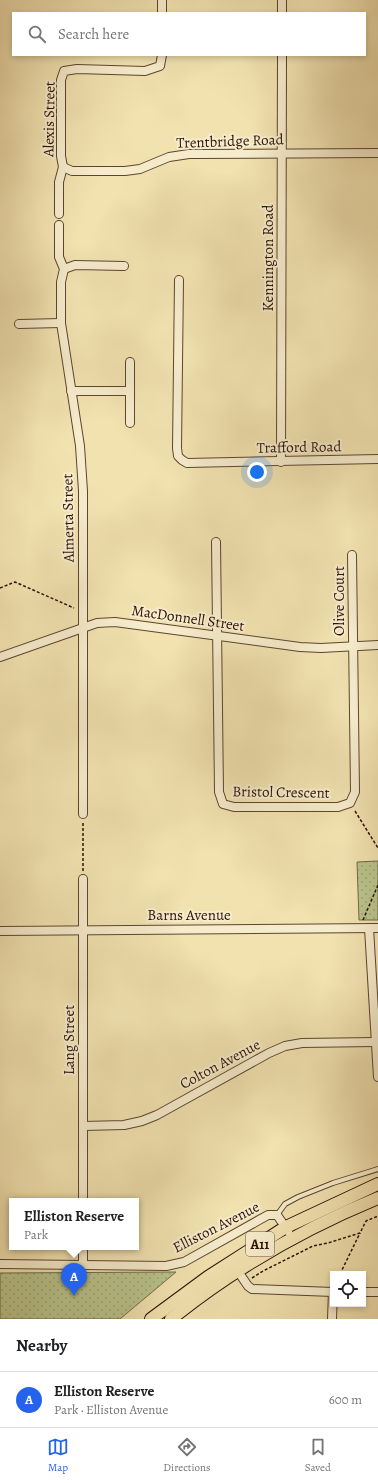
<!DOCTYPE html>
<html lang="en">
<head>
<meta charset="utf-8">
<style>
	body { margin:0; font-family:Alegreya,serif; background:#f2f2f2; color:#202124 }
	.controls { position:absolute; right:12px; bottom:12px; display:grid; overflow:hidden; border-radius:0px; box-shadow:0 2px 6px #0003 }
	.controls button { width:36px; height:36px; display:grid; place-items:center; padding:0; border:0; border-bottom:1px solid #e0e0e0; background:#fff; color:#202124; font:20px sans-serif }
	.you { position:absolute; left:257px; top:472px; width:14px; height:14px; margin:-10px; border:3px solid #fff; border-radius:50%; background:#1a73e8; box-shadow:0 0 0 6px #1a73e833 }
	.badge { display:grid; place-items:center; width:26px; height:26px; border-radius:50%; background:#2563eb; color:#fff; font-size:13px; font-weight:700 }
	.pin { position:absolute; translate:-50% -33px; filter:drop-shadow(0 1px 2px #0008) }
	.pin::after { content:''; position:absolute; top:21px; width:14px; height:12px; background:inherit; clip-path:polygon(0 0,100% 0,50% 100%) }
	.popup { position:absolute; left:9px; top:1198px; width:130px; height:52px; box-sizing:border-box; display:grid; place-content:center; border-radius:0px; background:#fff; filter:drop-shadow(0 1px 3px #0005); font-size:13px; white-space:nowrap; color:#757577 }
	.popup b { font-size:15px; color:#202124 }
	.popup::after { content:''; position:absolute; left:50%; top:100%; margin-left:-8px; border:8px solid transparent; border-top-color:#fff }
	.list { margin:0; padding:0; list-style:none }
	h2 { display:flex; justify-content:space-between; align-items:center; height:52px; margin:0; padding:0 16px; font-size:17px }
	h2 small { font-size:13px; font-weight:400; color:#757577 }
	.list li { display:grid; grid-template-columns:26px 1fr auto; gap:12px; align-items:center; box-sizing:border-box; height:56px; padding:0 16px; border-top:1px solid #e0e0e0 }
	.list b { display:block; font-size:15px; white-space:nowrap }
	.list p { margin:0; font-size:13px; white-space:nowrap; color:#757577 }
	.list em { font-size:13px; font-style:normal; color:#757577 }
	.icon { flex:none; width:22px; height:22px; fill:none; stroke:currentColor; stroke-width:2; stroke-linecap:round; stroke-linejoin:round }
	.map { position:relative; flex:none; width:378px; height:1319px; overflow:hidden }
	.search { position:absolute; background:#fff; box-shadow:0 2px 6px #0003; left:12px; right:12px; top:12px; height:44px; display:flex; align-items:center; gap:10px; box-sizing:border-box; padding:0 14px; border-radius:0px; color:#757577; font-size:15px }
	.sheet { height:108px; background:#fff }
	nav { display:flex; justify-content:space-around; align-items:center; box-sizing:border-box; height:56px; border-top:1px solid #e0e0e0; background:#fff; font-size:11px; color:#757577 }
	nav a { display:grid; justify-items:center; gap:2px }
	nav .on { color:#2563eb }
	.map>svg:first-child { display:block }
	.park { fill:url(#park-dots); stroke:#726a49 }
	.lines { fill:none; stroke-linecap:round; stroke-linejoin:round }
	.lane-casing { stroke:#5d4530; stroke-width:6 }
	.street-casing { stroke:#5d4530; stroke-width:10 }
	.primary-casing { stroke:#2c1106; stroke-width:14 }
	.path { stroke:#2c1106; stroke-width:1.5; stroke-dasharray:3 2; stroke-linecap:butt }
	.lane { stroke:#f6eccc; stroke-width:4 }
	.street { stroke:#f6eccc; stroke-width:8 }
	.primary { stroke:#f1e2b0; stroke-width:12 }
	.labels { text-anchor:middle; stroke-width:4; stroke-linejoin:round; paint-order:stroke }
	.shield { fill:#f6eccc; stroke:#695341; stroke-width:1 }
	.shield-label { font-size:14px; font-weight:bold; fill:#2c1106 }
	.street-label { font-size:15px; fill:#2c1106; stroke:#f6eccc }
</style>
</head>
<body>
<div class="map">
<svg width="378" height="1319" viewBox="0 0 378 1319">
	<defs>
		<pattern id="park-dots" width="8" height="8" patternUnits="userSpaceOnUse"><rect width="8" height="8" fill="#b9c38c"/><path d="M2 2h.1M6 6h.1" fill="none" stroke="#9fa677" stroke-width="1.8" stroke-linecap="round"/></pattern>
	</defs>
	<rect width="100%" height="100%" fill="#f1e2b0"/>
	<filter id="stains"><feTurbulence type="fractalNoise" baseFrequency=".005" numOctaves="4"/><feColorMatrix values="0 0 0 0 .2 0 0 0 0 .09 0 0 0 0 .02 0 0 0 .5 -.17"/></filter>
	<radialGradient id="worn" r=".72"><stop offset=".6" stop-color="#630" stop-opacity="0"/><stop offset="1" stop-color="#630" stop-opacity=".3"/></radialGradient>
	<g class="park">
		<polygon points="378,861 378,920 359,920 357,862"/>
		<polygon points="176,1272 120,1319 0,1319 0,1273"/>
	</g>
	<g class="lines">
		<defs>
			<polyline id="lane" points="277,1215 285,1204 298,1197 333,1183 378,1169"/>
			<g id="street">
				<polyline points="162,0 162,13"/>
				<polyline points="282,13 282,0"/>
				<polyline points="63,167 72,171 125,171 140,169 169,157 189,154 378,153"/>
				<polyline points="59,214 59,182 63,167 61,156 61,80 64,71 77,69 145,71 160,66 162,55"/>
				<polyline points="59,225 59,257 64,269 61,282 61,323 80,446 83,491 83,814"/>
				<polyline points="64,269 75,265 124,266"/>
				<polyline points="179,280 177,448 178,456 182,460 187,463 378,459"/>
				<polyline points="19,324 61,323"/>
				<polyline points="71,391 130,391"/>
				<polyline points="130,423 130,362"/>
				<polyline points="281,462 282,55"/>
				<polyline points="216,542 219,792 223,804 234,807 338,807 350,803 355,792 352,555"/>
				<polyline points="0,657 97,623 115,622 300,647 321,648 378,645"/>
				<polyline points="369,928 378,1077"/>
				<polyline points="0,931 378,928"/>
				<polyline points="83,1126 124,1125 142,1121 157,1115 269,1053 285,1046 302,1043 375,1042"/>
				<polyline points="83,1201 83,879"/>
				<polyline points="83,1247 83,1264"/>
				<polyline points="0,1264 166,1266 184,1262 268,1215 277,1215 288,1231"/>
				<polyline points="235,1267 248,1286 252,1289 333,1292"/>
				<polyline points="363,1292 378,1292"/>
				<polyline points="332,1319 333,1292"/>
			</g>
			<g id="primary">
				<polyline points="151,1319 208,1277 286,1227 378,1184"/>
				<path d="M171,1319c62,-50 134,-91 207,-121"/>
			</g>
		</defs>
		<use href="#lane" class="lane-casing"/>
		<use href="#street" class="street-casing"/>
		<use href="#primary" class="primary-casing"/>
		<g class="path">
			<polyline points="0,588 15,582 74,608"/>
			<polyline points="355,811 378,848"/>
			<polyline points="83,823 83,871"/>
			<polyline points="363,920 378,885"/>
			<polyline points="340,1274 360,1233"/>
			<polyline points="252,1278 263,1271 313,1246 328,1243 360,1233 366,1221 378,1216"/>
		</g>
		<use href="#lane" class="lane"/>
		<use href="#street" class="street"/>
		<use href="#primary" class="primary"/>
	</g>
	<g class="labels">
		<rect class="shield" x="246" y="1232" width="28" height="24" rx="3"/>
		<g class="shield-label">
			<text x="260" y="1249">A11</text>
		</g>
		<g class="street-label">
			<text transform="translate(49 119) rotate(-89)" y="5">Alexis Street</text>
			<text transform="translate(230 141) rotate(-2)" y="5">Trentbridge Road</text>
			<text transform="translate(268 258) rotate(-90)" y="5">Kennington Road</text>
			<text transform="translate(299 447) rotate(-1)" y="5">Trafford Road</text>
			<text transform="translate(68 518) rotate(-91)" y="5">Almerta Street</text>
			<text transform="translate(339 601) rotate(-90)" y="5">Olive Court</text>
			<text transform="translate(188 618) rotate(8)" y="5">MacDonnell Street</text>
			<text transform="translate(281 792) rotate(1)" y="5">Bristol Crescent</text>
			<text x="189" y="920">Barns Avenue</text>
			<text transform="translate(69 1040) rotate(-90)" y="5">Lang Street</text>
			<text transform="translate(220 1064) rotate(-28)" y="5">Colton Avenue</text>
			<text transform="translate(216 1227) rotate(-27)" y="5">Elliston Avenue</text>
		</g>
	</g>
	<rect width="100%" height="100%" filter="url(#stains)"/>
	<rect width="100%" height="100%" fill="url(#worn)"/>
</svg>
<div class="controls">
<button><svg class="icon" aria-label="locate" viewBox="0 0 24 24"><circle cx="12" cy="12" r="6"/><path d="M12 2v4M12 18v4M2 12h4M18 12h4"/></svg></button>
</div>
<div class="you"></div>
<div class="pin badge" style="left:74px;top:1296px">A</div>
<div class="popup"><b>Elliston Reserve</b>Park</div>
<div class="search"><svg class="icon" aria-label="search" viewBox="0 0 24 24"><circle cx="10" cy="10" r="6"/><path d="M15 15l6 6"/></svg>Search here</div>
</div>
<section class="sheet">
<h2>Nearby<small></small></h2>
<ul class="list">
<li><span class="badge">A</span><div><b>Elliston Reserve</b><p>Park · Elliston Avenue</p></div><em>600 m</em></li>
</ul>
</section>
<nav>
<a class="on"><svg class="icon" aria-label="map" viewBox="0 0 24 24"><path d="M3 6l6-2 6 2 6-2v14l-6 2-6-2-6 2zM9 4v14M15 6v14"/></svg>Map</a>
<a><svg class="icon" aria-label="directions" viewBox="0 0 24 24"><path d="M12 3l9 9-9 9-9-9zM9 14v-3h6M13 9l2 2-2 2"/></svg>Directions</a>
<a><svg class="icon" aria-label="saved" viewBox="0 0 24 24"><path d="M7 4h10v16l-5-4-5 4z"/></svg>Saved</a>
</nav>
</body>
</html>
